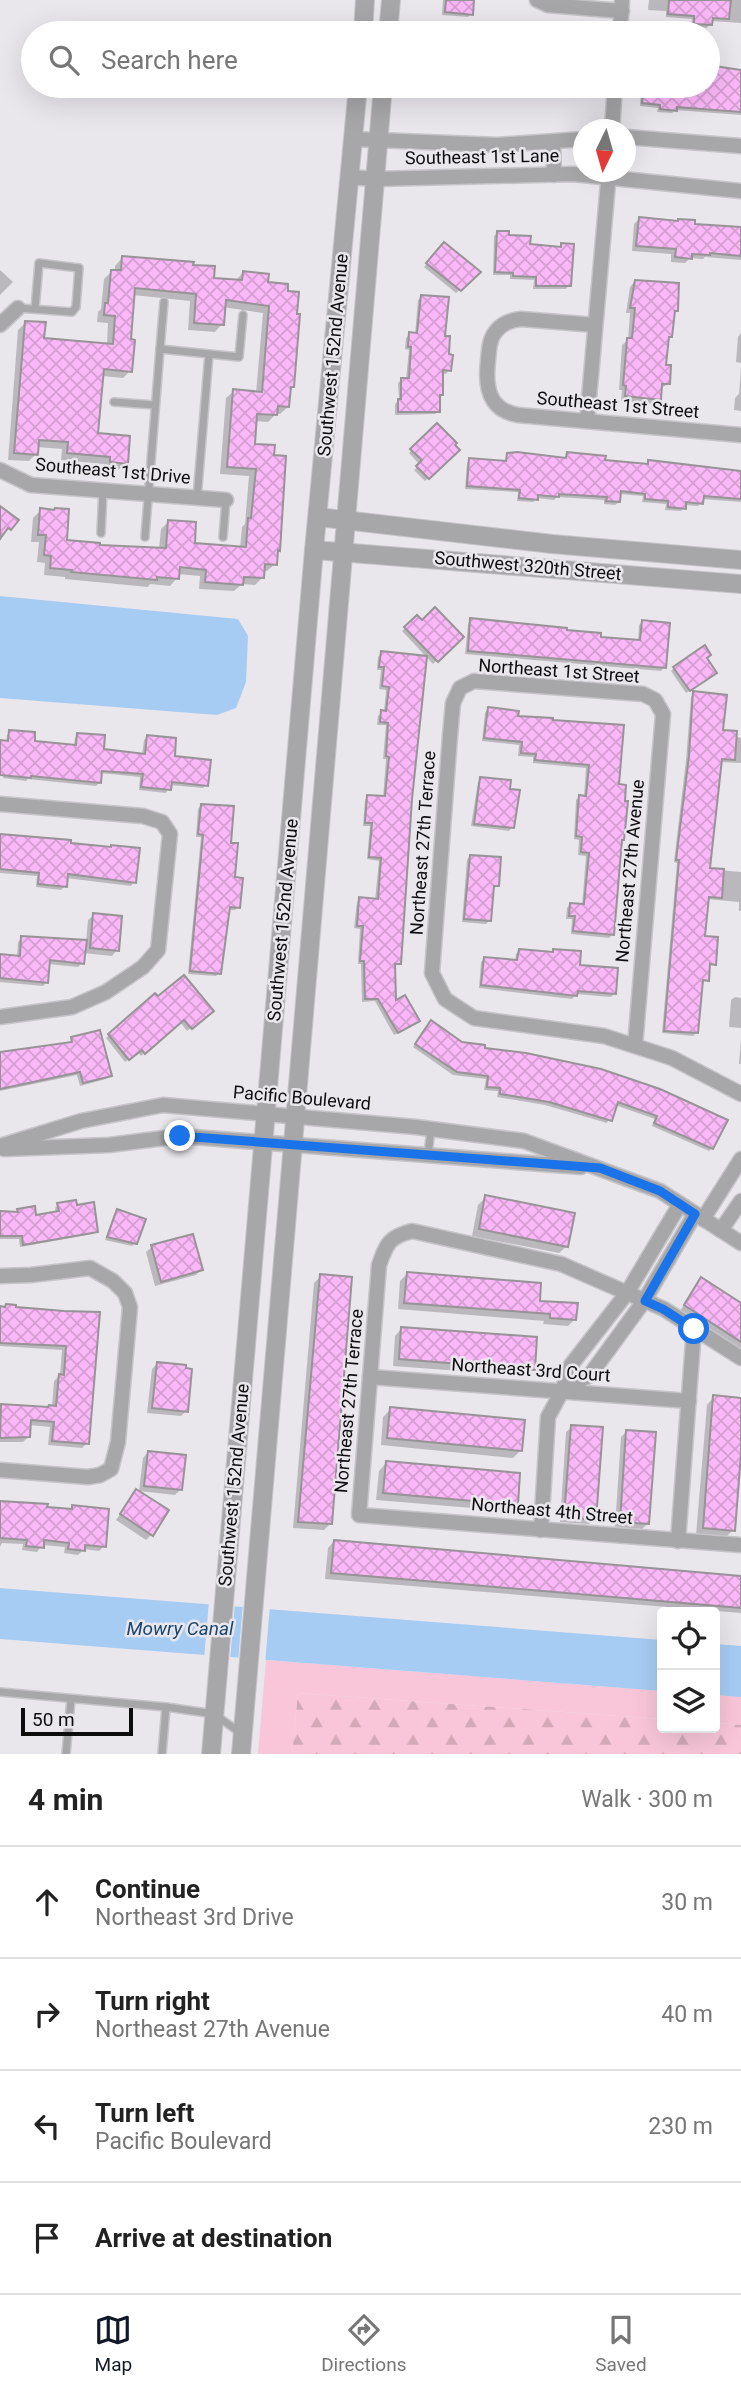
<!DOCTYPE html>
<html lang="en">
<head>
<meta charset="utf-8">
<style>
	body { margin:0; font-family:Roboto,sans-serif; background:#f6f6f6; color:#222 }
	.controls { position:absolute; right:21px; bottom:21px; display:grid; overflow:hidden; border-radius:7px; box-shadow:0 7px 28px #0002 }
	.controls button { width:63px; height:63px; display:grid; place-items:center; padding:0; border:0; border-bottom:2px solid #e0e0e0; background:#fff; color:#222; font:35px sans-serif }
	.compass { position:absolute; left:573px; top:119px; width:63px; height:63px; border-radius:50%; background:#fff; box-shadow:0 7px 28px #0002; rotate:185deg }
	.scale { position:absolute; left:21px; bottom:18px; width:112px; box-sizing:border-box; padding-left:7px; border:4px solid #0d0d0e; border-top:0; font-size:19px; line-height:24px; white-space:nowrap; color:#0d0d0e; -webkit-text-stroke:5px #e9e7ec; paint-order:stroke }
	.stop { position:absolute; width:21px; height:21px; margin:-16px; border:5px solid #1a73e8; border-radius:50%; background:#fff }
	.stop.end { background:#1a73e8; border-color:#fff; box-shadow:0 2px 7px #0008 }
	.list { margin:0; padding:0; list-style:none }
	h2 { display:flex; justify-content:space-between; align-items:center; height:91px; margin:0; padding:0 28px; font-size:30px }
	h2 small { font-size:23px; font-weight:400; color:#767676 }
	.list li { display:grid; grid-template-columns:46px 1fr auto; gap:21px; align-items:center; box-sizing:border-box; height:112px; padding:0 28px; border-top:2px solid #e0e0e0 }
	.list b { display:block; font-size:26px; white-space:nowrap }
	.list p { margin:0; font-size:23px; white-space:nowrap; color:#767676 }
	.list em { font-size:23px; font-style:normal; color:#767676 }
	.icon { flex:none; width:38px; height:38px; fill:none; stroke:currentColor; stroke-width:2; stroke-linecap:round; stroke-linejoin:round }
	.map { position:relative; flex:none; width:741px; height:1754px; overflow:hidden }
	.search { position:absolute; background:#fff; box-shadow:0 7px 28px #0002; left:21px; right:21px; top:21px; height:77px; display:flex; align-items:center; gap:18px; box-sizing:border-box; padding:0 24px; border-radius:38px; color:#767676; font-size:26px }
	.sheet { height:539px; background:#fff }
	nav { display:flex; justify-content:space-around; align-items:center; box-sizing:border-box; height:98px; border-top:2px solid #e0e0e0; background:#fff; font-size:19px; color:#767676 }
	nav a { display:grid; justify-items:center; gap:4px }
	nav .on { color:#111827 }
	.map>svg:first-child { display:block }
	.grass { fill:#f8c6d8 }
	.forest { fill:url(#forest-firs) }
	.water { fill:#a7ccf3 }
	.pier { fill:#e9e7ec }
	.shadow { fill:#0003 }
	.building { fill:url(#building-cross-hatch); stroke:#979396; stroke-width:2 }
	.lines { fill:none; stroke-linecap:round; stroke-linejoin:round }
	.service-casing { stroke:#c6c4c8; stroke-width:10 }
	.minor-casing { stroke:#c6c4c8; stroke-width:17 }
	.tertiary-casing { stroke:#c6c4c8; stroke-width:20 }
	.service { stroke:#a7a7a9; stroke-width:7 }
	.minor { stroke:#a7a7a9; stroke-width:14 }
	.tertiary { stroke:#a7a7a9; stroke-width:18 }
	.route { stroke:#1a73e8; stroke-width:9 }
	.labels { text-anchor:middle; stroke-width:5; stroke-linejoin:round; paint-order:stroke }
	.street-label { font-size:18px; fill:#0d0d0e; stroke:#e9e7ec }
	.water-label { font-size:19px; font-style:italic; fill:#19466f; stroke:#e9e7ec }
</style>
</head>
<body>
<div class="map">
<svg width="741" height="1754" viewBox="0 0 741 1754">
	<defs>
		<pattern id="forest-firs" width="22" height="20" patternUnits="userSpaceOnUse" patternTransform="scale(1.75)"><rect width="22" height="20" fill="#f8c6d8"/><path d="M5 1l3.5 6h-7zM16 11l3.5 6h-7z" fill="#d3a9b8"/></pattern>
		<pattern id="building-cross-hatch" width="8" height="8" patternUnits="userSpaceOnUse" patternTransform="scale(1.75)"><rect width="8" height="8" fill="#fbb8f8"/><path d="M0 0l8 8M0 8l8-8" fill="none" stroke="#d69dd3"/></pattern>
	</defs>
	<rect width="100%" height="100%" fill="#e9e7ec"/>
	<g class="grass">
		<polygon points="266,1660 662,1691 662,1719 298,1693 292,1754 258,1754"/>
		<polygon points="715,1695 741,1697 741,1725 715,1723"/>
	</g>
	<polygon class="forest" points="298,1693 662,1719 662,1728 715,1728 715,1723 741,1725 741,1754 292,1754"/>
	<g class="water">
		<polygon points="0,596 238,619 248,636 246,682 236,708 217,715 0,698"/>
		<polygon points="0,1588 662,1640 662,1691 0,1639"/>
		<polygon points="715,1644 741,1646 741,1697 715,1695"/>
	</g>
	<g class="pier">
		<polygon points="209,1601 235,1603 230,1661 204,1659"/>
		<polygon points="243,1603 270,1605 265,1664 238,1662"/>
	</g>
	<g class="shadow">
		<polygon points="443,0 472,0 471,14 468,17 442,15"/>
		<polygon points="649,0 741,0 741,23 711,21 707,28 691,26 692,19 666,17 666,11 648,10"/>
		<polygon points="708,67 741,72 741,115 675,110 672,113 657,112 658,108 640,106 641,86 708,86"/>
		<polygon points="550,86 569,86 566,89 550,88"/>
		<polygon points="639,219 676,223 678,220 693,225 741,229 741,260 705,257 703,259 690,258 685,263 671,262 671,254 632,251 634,224"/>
		<polygon points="498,232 528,246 558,249 562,245 569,285 566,289 533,289 534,280 510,279 510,275 493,275 494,236"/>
		<polygon points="444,244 478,273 456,293 424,267"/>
		<polygon points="122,258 191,266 212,279 235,281 243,273 266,284 292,387 289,389 288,407 280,414 276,414 268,422 255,421 253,445 279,550 276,553 275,564 267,571 263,571 262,578 255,585 242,584 234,591 199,589 200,576 178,574 177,578 170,586 150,584 148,587 65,579 65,577 44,575 45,563 37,562 39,542 31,542 33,518 41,510 66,542 98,546 159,549 161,529 168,522 193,545 240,549 242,527 245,524 249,476 220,474 226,398 234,391 256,393 263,313 223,307 222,324 215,332 188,330 190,301 133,295 129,341 130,371 123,378 102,376 96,435 126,463 118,470 103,469 104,464 61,460 62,449 37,447 36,454 29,461 8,460 18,330 25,323 42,340 107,345 108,323 97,322 98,312 101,309 104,279 112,271 115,272 115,266"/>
		<polygon points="0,270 13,282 0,295"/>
		<polygon points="635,281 676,311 673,314 671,336 667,341 664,366 668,384 660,389 659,399 654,404 621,401 622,390 619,390 622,345 628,340 630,313 626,313 630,287"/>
		<polygon points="421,297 443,337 449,370 446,374 441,373 438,411 435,414 395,415 395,404 399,400 398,383 402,379 406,379 409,350 405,349 406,338 410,334 415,335 418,300"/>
		<polygon points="741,333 741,363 736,362 738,337"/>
		<polygon points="741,368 741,411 734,410 735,398 739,394"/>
		<polygon points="437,425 457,450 425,481 414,470 420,465 409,453"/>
		<polygon points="508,454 564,459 567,454 603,462 646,465 649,462 741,472 741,502 702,499 698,506 684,505 681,511 665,510 666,504 642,502 643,496 619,494 619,502 615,505 604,504 604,500 557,497 554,500 537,498 533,502 517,501 518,492 465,489 467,463 470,460 504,463"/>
		<polygon points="417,617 422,622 461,637 433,664 402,631"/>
		<polygon points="471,620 638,642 639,625 642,622 664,667 661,671 465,654 468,624"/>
		<polygon points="382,653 425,658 411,798 399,963 393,967 395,1003 415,1024 394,1035 375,1001 362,1002 361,964 358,964 360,929 354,928 357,902 360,899 375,900 379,861 367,859 370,826 363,826 365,800 368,796 383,798 386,759 383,759 386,725 377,725 378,716 384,712 386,690 379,689 381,670 377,670 378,657"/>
		<polygon points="705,658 712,676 686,693 671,671 674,668"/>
		<polygon points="694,693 722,732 741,738 741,763 720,762 708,869 741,872 741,911 739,911 739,902 707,899 704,937 714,964 708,967 707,980 701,983 696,1033 693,1036 662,1033 677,863 674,862 686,760 691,697"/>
		<polygon points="488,709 516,717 551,720 617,786 620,842 612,935 609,938 571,934 572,919 566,919 567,908 571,904 582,906 586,856 578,855 579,840 574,839 576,800 579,797 584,797 586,768 533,763 533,757 518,756 519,745 482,741 485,713"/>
		<polygon points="10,732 33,742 74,746 75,738 78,734 102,751 142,755 144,740 147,737 206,785 203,788 170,785 166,793 139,790 140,777 100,773 99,783 96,786 28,779 26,781 3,778 4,767 0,767 0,742 6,743 7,735"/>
		<polygon points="481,779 512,827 509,831 471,826 478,782"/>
		<polygon points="201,805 230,844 233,879 239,907 235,910 228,910 220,973 216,976 188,974 201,837 196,837 198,809"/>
		<polygon points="0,836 69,845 134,882 131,886 66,878 65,886 61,890 36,887 37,876 0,873"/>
		<polygon points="470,856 497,885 494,889 490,920 486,924 462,922 467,860"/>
		<polygon points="94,915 117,950 112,956 83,953 82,963 78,967 48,964 47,982 43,986 0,982 0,956 17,958 18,942 22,938 86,942 88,920"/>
		<polygon points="519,951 551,954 554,951 614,994 611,997 576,994 572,999 479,988 481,962 484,959 515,961 516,954"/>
		<polygon points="155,996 209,1014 187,1031 180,1022 141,1056 138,1052 125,1062 106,1038"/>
		<polygon points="735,997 741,998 741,1028 729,1027 731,1000"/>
		<polygon points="428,1026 462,1044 483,1050 601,1070 712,1148 709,1151 652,1126 655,1119 615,1105 607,1123 545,1105 497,1097 498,1091 484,1090 486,1079 453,1075 413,1047"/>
		<polygon points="72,1039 110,1075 106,1079 80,1086 77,1075 0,1091 0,1054 69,1043"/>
		<polygon points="741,1040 741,1064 739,1064"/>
		<polygon points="486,1197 567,1246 559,1253 472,1236 478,1205"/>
		<polygon points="58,1205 96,1231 93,1234 20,1247 19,1239 0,1239 0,1213 15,1214 18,1211 35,1217 56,1213 55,1208"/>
		<polygon points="117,1211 135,1243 132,1246 105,1240 114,1214"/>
		<polygon points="152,1247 201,1270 196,1275 155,1286 146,1252"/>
		<polygon points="407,1274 538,1302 575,1319 568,1326 543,1324 544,1321 398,1309 400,1281"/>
		<polygon points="321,1276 331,1523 324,1530 293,1528 314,1283"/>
		<polygon points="702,1279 741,1304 741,1350 680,1311"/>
		<polygon points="0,1308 64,1313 87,1443 82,1448 48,1445 50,1427 29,1425 28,1437 23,1442 0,1442 0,1406 47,1409 52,1407 54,1381 60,1375 62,1350 0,1346"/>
		<polygon points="402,1328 533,1369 526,1376 393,1366 395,1336"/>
		<polygon points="157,1364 186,1411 181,1416 147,1413 152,1369"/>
		<polygon points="714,1397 741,1399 741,1432 733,1530 726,1537 696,1535 707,1405"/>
		<polygon points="391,1409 521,1450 513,1458 381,1445 383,1417"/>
		<polygon points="572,1427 595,1519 589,1524 560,1522 566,1432"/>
		<polygon points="627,1431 648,1523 642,1529 615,1527 621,1437"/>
		<polygon points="148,1452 180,1490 175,1495 139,1491 143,1458"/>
		<polygon points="386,1463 516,1504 509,1511 376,1500 379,1471"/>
		<polygon points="136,1491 151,1535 146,1540 116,1520"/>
		<polygon points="0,1502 69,1511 72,1507 104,1546 99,1551 84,1549 78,1555 64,1553 65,1547 42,1545 37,1552 22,1550 23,1544 2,1543 0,1547"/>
		<polygon points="334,1541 741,1578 741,1613 325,1579 328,1548"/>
	</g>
	<g class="building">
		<polygon points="446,0 474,0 473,15 445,12"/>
		<polygon points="669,0 731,0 729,19 713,18 712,25 694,24 694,16 668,14"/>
		<polygon points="708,65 741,70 741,112 677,107 677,111 660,109 660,105 642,103 644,86 708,86"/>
		<polygon points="639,217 678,221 678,219 695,220 695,224 741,227 741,256 710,253 710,255 692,254 692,259 675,257 676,249 636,246"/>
		<polygon points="497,231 509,231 509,235 531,236 530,244 561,247 561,243 574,244 571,286 536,286 536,277 513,276 513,273 495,272"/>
		<polygon points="444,242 481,272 461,291 426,263"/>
		<polygon points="122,256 194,262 193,265 215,266 214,278 242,280 243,271 269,274 268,282 288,284 288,291 299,292 297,314 300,314 294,387 291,387 289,407 278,406 277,415 257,414 255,444 275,445 274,455 286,456 280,551 278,550 277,565 265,564 264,578 244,577 243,585 205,582 206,570 180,567 179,579 157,577 157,580 71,572 72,570 50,568 51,556 44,555 46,535 38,535 40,508 54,510 55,508 69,509 67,540 100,543 100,545 166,548 168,520 196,522 195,543 246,547 248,518 251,518 256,469 227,467 233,389 262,392 269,306 226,300 224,325 194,323 196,294 135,288 131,339 135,340 132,372 104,369 98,433 130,436 128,464 110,462 110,457 67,453 68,442 39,440 38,455 14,453 25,321 46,322 44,338 113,344 115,316 104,315 105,303 108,303 111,270 121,270"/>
		<polygon points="635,280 679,283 678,311 675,311 672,337 669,337 666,365 671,365 670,384 662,384 661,400 625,396 626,386 623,385 626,352 627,338 632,338 635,308 630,308"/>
		<polygon points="421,295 449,297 445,336 450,336 449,354 453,355 451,371 443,370 443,395 440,395 440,412 398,412 398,399 401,399 401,378 409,378 411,347 408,347 409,332 417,333"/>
		<polygon points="437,423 457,443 455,445 460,450 429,479 416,466 422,460 410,449"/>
		<polygon points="517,452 566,458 567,452 606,456 605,460 648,464 648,460 741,471 741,499 704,496 703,504 686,502 686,509 668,507 668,501 645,499 645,494 621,491 620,502 606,501 607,497 559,494 559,497 538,495 538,500 519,498 520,490 467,486 469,458 506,461 507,453"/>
		<polygon points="0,506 19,520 11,530 8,528 0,539"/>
		<polygon points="435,607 464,637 438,662 404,627 417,615 422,620"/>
		<polygon points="470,618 567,628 567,630 601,633 601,637 640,640 642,620 670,623 666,668 468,651"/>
		<polygon points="705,645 711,655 707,658 717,673 690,691 673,667"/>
		<polygon points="381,651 427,656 412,799 401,964 395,964 396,1000 405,995 420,1021 398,1033 378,999 365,999 364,961 360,961 363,926 357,926 359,897 378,899 381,858 369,857 372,823 365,823 367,795 385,796 389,757 386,756 388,723 380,722 381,710 386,711 389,687 382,686 384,667 379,667"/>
		<polygon points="693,691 727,695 723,730 737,731 735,760 722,759 710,868 724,869 722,898 709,897 705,936 718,937 716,965 710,964 709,981 703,980 698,1033 664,1031 679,860 676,860 689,756"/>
		<polygon points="488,707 519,711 518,716 553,718 553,720 624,725 619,784 626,785 625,801 628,801 624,840 622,840 614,935 573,931 575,916 569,916 570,903 584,904 589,853 581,852 582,837 576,836 579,795 586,796 589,765 535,760 536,754 521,753 522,742 484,738"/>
		<polygon points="9,730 35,732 35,741 76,745 77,733 105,735 104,749 145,754 147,735 176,738 175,756 211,760 208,786 172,782 171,790 141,787 143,774 102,771 101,783 31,776 31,778 0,775 0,740 8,741"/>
		<polygon points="480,777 511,780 510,789 520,790 514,828 474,824"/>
		<polygon points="201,804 234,806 231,843 238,843 235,877 243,878 240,908 230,907 221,974 190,971 203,835 198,834"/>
		<polygon points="0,834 71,840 71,843 111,847 111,845 140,848 136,883 68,874 67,887 38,884 39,873 0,869"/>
		<polygon points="470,855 501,857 499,886 494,886 491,921 464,919"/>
		<polygon points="93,913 122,916 119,951 90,948"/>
		<polygon points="21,936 87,940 84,964 50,960 48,983 0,978 0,954 20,956"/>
		<polygon points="519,949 553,952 553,949 581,951 580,965 618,968 616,994 578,991 577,996 481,985 484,957 517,960"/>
		<polygon points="184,975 214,1011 192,1029 184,1020 145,1054 142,1050 129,1060 108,1034 155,993 158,996"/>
		<polygon points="431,1020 462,1042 485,1045 485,1048 526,1053 601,1069 660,1089 728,1120 713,1149 654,1123 657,1116 618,1102 612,1121 549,1102 500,1094 500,1088 487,1087 488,1076 457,1072 415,1044"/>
		<polygon points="100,1030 112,1076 83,1083 80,1072 0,1089 0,1052 72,1042 71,1037"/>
		<polygon points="485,1195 575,1213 568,1247 479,1229"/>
		<polygon points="76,1200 77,1205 94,1202 98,1232 23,1245 22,1236 0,1236 0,1211 18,1212 17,1209 35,1206 36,1215 59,1211 57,1203"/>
		<polygon points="117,1209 146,1219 137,1244 107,1237"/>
		<polygon points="193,1234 203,1270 161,1282 151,1245"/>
		<polygon points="407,1272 541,1283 540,1301 578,1303 576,1320 550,1318 550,1314 404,1303"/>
		<polygon points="320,1274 352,1277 332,1524 298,1522"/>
		<polygon points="701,1277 741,1303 741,1342 684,1305"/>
		<polygon points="6,1304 16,1305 16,1307 64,1311 100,1312 89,1444 52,1441 54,1422 31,1420 30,1437 0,1438 1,1404 48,1407 49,1405 56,1406 59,1374 64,1375 66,1346 0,1343 0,1306 5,1307"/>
		<polygon points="401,1327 537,1337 535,1370 399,1359"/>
		<polygon points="157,1362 186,1365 186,1368 192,1369 188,1412 152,1408"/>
		<polygon points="713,1395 741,1398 741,1454 735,1531 703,1528"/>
		<polygon points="390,1407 525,1420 522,1451 387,1438"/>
		<polygon points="571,1425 603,1427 596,1520 564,1517"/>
		<polygon points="626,1430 656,1432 649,1524 620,1522"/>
		<polygon points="148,1451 186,1455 182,1490 144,1486"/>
		<polygon points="386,1461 520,1473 518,1505 383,1493"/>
		<polygon points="136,1489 169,1510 153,1536 120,1514"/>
		<polygon points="0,1501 48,1504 47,1507 72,1509 72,1505 109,1509 106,1547 85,1545 85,1551 68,1549 69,1543 44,1540 44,1548 26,1546 27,1540 0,1538"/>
		<polygon points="334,1540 741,1576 741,1608 331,1573"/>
	</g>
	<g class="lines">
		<defs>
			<g id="service">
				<polyline points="18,308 72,312 76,307 79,268 39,263 35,309"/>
				<polyline points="160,349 164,302"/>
				<polyline points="209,354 239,357 243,315"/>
				<polyline points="114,402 154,405"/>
				<polyline points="101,533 103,491"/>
				<polyline points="145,537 160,349 209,354 197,498"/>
				<polyline points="223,537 226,500"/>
				<polyline points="428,1155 431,1129"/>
				<polyline points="0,1692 166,1707 214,1714 242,1734"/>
				<polyline points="66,1754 71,1699"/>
				<polyline points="162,1754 166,1707"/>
			</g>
			<g id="minor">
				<polyline points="537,0 548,5 622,11"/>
				<polyline points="620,33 622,0"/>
				<polyline points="612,130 615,86"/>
				<polyline points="626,137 741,146"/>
				<polyline points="353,139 497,145 584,139"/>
				<polyline points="553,142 554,175"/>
				<polyline points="349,177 375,179 573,174 741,191"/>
				<polyline points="0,325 18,308"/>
				<path d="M595,325l-74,-6c-9,1 -18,4 -24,11 -8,8 -8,21 -9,31 -3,25 0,49 30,54l223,20"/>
				<polyline points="587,421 609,172"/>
				<polyline points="0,470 31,485 226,500"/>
				<polyline points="0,804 143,816 162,822 170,834 158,950 143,967 106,992 72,1007 0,1017"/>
				<polyline points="635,1046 663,714 655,700 643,694 474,681 460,688 453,703 450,736 432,973 445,999 474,1018 604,1036 672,1058 741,1094"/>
				<polyline points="0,1146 81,1121 163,1105 416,1127 524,1141 660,1191 741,1243"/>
				<polyline points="4,1149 109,1145 180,1136 581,1167"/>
				<polyline points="703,1219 741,1159"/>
				<polyline points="721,1230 741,1201"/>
				<polyline points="0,1276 31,1275 90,1268 113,1281 125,1293 130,1307 118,1442 111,1469 100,1475 88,1477 0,1470"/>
				<path d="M741,1358l-77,-49 -103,-45 -149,-33c-23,6 -25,12 -33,34l-20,250 382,30"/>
				<polyline points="370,1377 689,1401"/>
				<polyline points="562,1391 590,1375 644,1301 695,1214"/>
				<polyline points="541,1530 548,1417 562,1391 571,1365 627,1293 680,1204"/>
				<polyline points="678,1541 694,1329"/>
			</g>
			<g id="tertiary">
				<polyline points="363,33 365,0"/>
				<polyline points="388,33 391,0"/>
				<polyline points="318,517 552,544 741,560"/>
				<polyline points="314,550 741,584"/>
				<polyline points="211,1754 314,550 358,86"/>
				<polyline points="241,1754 383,86"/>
			</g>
		</defs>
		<use href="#service" class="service-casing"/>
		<use href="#minor" class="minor-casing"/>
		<use href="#tertiary" class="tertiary-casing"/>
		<use href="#service" class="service"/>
		<use href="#minor" class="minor"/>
		<use href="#tertiary" class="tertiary"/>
	</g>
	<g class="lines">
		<polyline class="route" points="180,1136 600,1168 660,1191 695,1214 645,1301 663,1309 694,1329"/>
	</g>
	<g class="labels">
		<g class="street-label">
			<text transform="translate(482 157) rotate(-1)" y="6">Southeast 1st Lane</text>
			<text transform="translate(333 355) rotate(-85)" y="6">Southwest 152nd Avenue</text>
			<text transform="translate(618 405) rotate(5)" y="6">Southeast 1st Street</text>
			<text transform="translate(113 471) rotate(5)" y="6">Southeast 1st Drive</text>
			<text transform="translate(528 566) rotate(5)" y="6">Southwest 320th Street</text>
			<text transform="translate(559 671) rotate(4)" y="6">Northeast 1st Street</text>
			<text transform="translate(423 843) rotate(-86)" y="6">Northeast 27th Terrace</text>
			<text transform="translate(630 871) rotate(-85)" y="6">Northeast 27th Avenue</text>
			<text transform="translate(283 920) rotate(-85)" y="6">Southwest 152nd Avenue</text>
			<text transform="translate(302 1098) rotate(5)" y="6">Pacific Boulevard</text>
			<text transform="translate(531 1370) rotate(4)" y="6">Northeast 3rd Court</text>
			<text transform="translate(349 1401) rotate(-85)" y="6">Northeast 27th Terrace</text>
			<text transform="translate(234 1485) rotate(-85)" y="6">Southwest 152nd Avenue</text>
			<text transform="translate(552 1511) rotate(5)" y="6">Northeast 4th Street</text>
		</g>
		<g class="water-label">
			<text x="180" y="1635">Mowry Canal</text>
		</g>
	</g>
</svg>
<div class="controls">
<button><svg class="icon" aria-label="locate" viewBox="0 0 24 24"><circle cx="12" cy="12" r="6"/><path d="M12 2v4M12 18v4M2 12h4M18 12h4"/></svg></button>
<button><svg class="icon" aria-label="layers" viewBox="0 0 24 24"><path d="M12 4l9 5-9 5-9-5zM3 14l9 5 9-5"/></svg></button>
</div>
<svg class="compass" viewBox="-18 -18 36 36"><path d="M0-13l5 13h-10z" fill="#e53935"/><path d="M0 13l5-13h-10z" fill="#767676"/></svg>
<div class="scale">50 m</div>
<div class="stop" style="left:694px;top:1329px"></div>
<div class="stop end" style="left:180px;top:1136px"></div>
<div class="search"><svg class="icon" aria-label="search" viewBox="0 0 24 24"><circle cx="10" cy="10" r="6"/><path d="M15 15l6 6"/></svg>Search here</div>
</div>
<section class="sheet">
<h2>4 min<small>Walk · 300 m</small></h2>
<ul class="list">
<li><svg class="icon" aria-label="ahead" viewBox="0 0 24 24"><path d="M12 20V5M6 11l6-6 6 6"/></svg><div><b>Continue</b><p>Northeast 3rd Drive</p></div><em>30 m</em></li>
<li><svg class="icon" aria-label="right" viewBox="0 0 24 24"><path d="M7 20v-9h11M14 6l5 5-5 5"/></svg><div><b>Turn right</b><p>Northeast 27th Avenue</p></div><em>40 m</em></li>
<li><svg class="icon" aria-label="left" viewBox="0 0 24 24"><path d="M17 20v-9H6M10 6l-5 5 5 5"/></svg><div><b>Turn left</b><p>Pacific Boulevard</p></div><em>230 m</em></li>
<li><svg class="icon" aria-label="arrive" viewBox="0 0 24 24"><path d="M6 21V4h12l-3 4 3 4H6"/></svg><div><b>Arrive at destination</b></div></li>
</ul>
</section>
<nav>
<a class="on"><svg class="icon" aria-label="map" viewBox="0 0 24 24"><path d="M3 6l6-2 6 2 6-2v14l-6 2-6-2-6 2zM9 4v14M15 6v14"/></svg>Map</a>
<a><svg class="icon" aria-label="directions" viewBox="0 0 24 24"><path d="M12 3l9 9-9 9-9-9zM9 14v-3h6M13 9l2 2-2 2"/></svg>Directions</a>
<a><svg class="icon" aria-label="saved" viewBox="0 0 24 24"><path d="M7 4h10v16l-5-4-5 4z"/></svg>Saved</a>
</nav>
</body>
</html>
